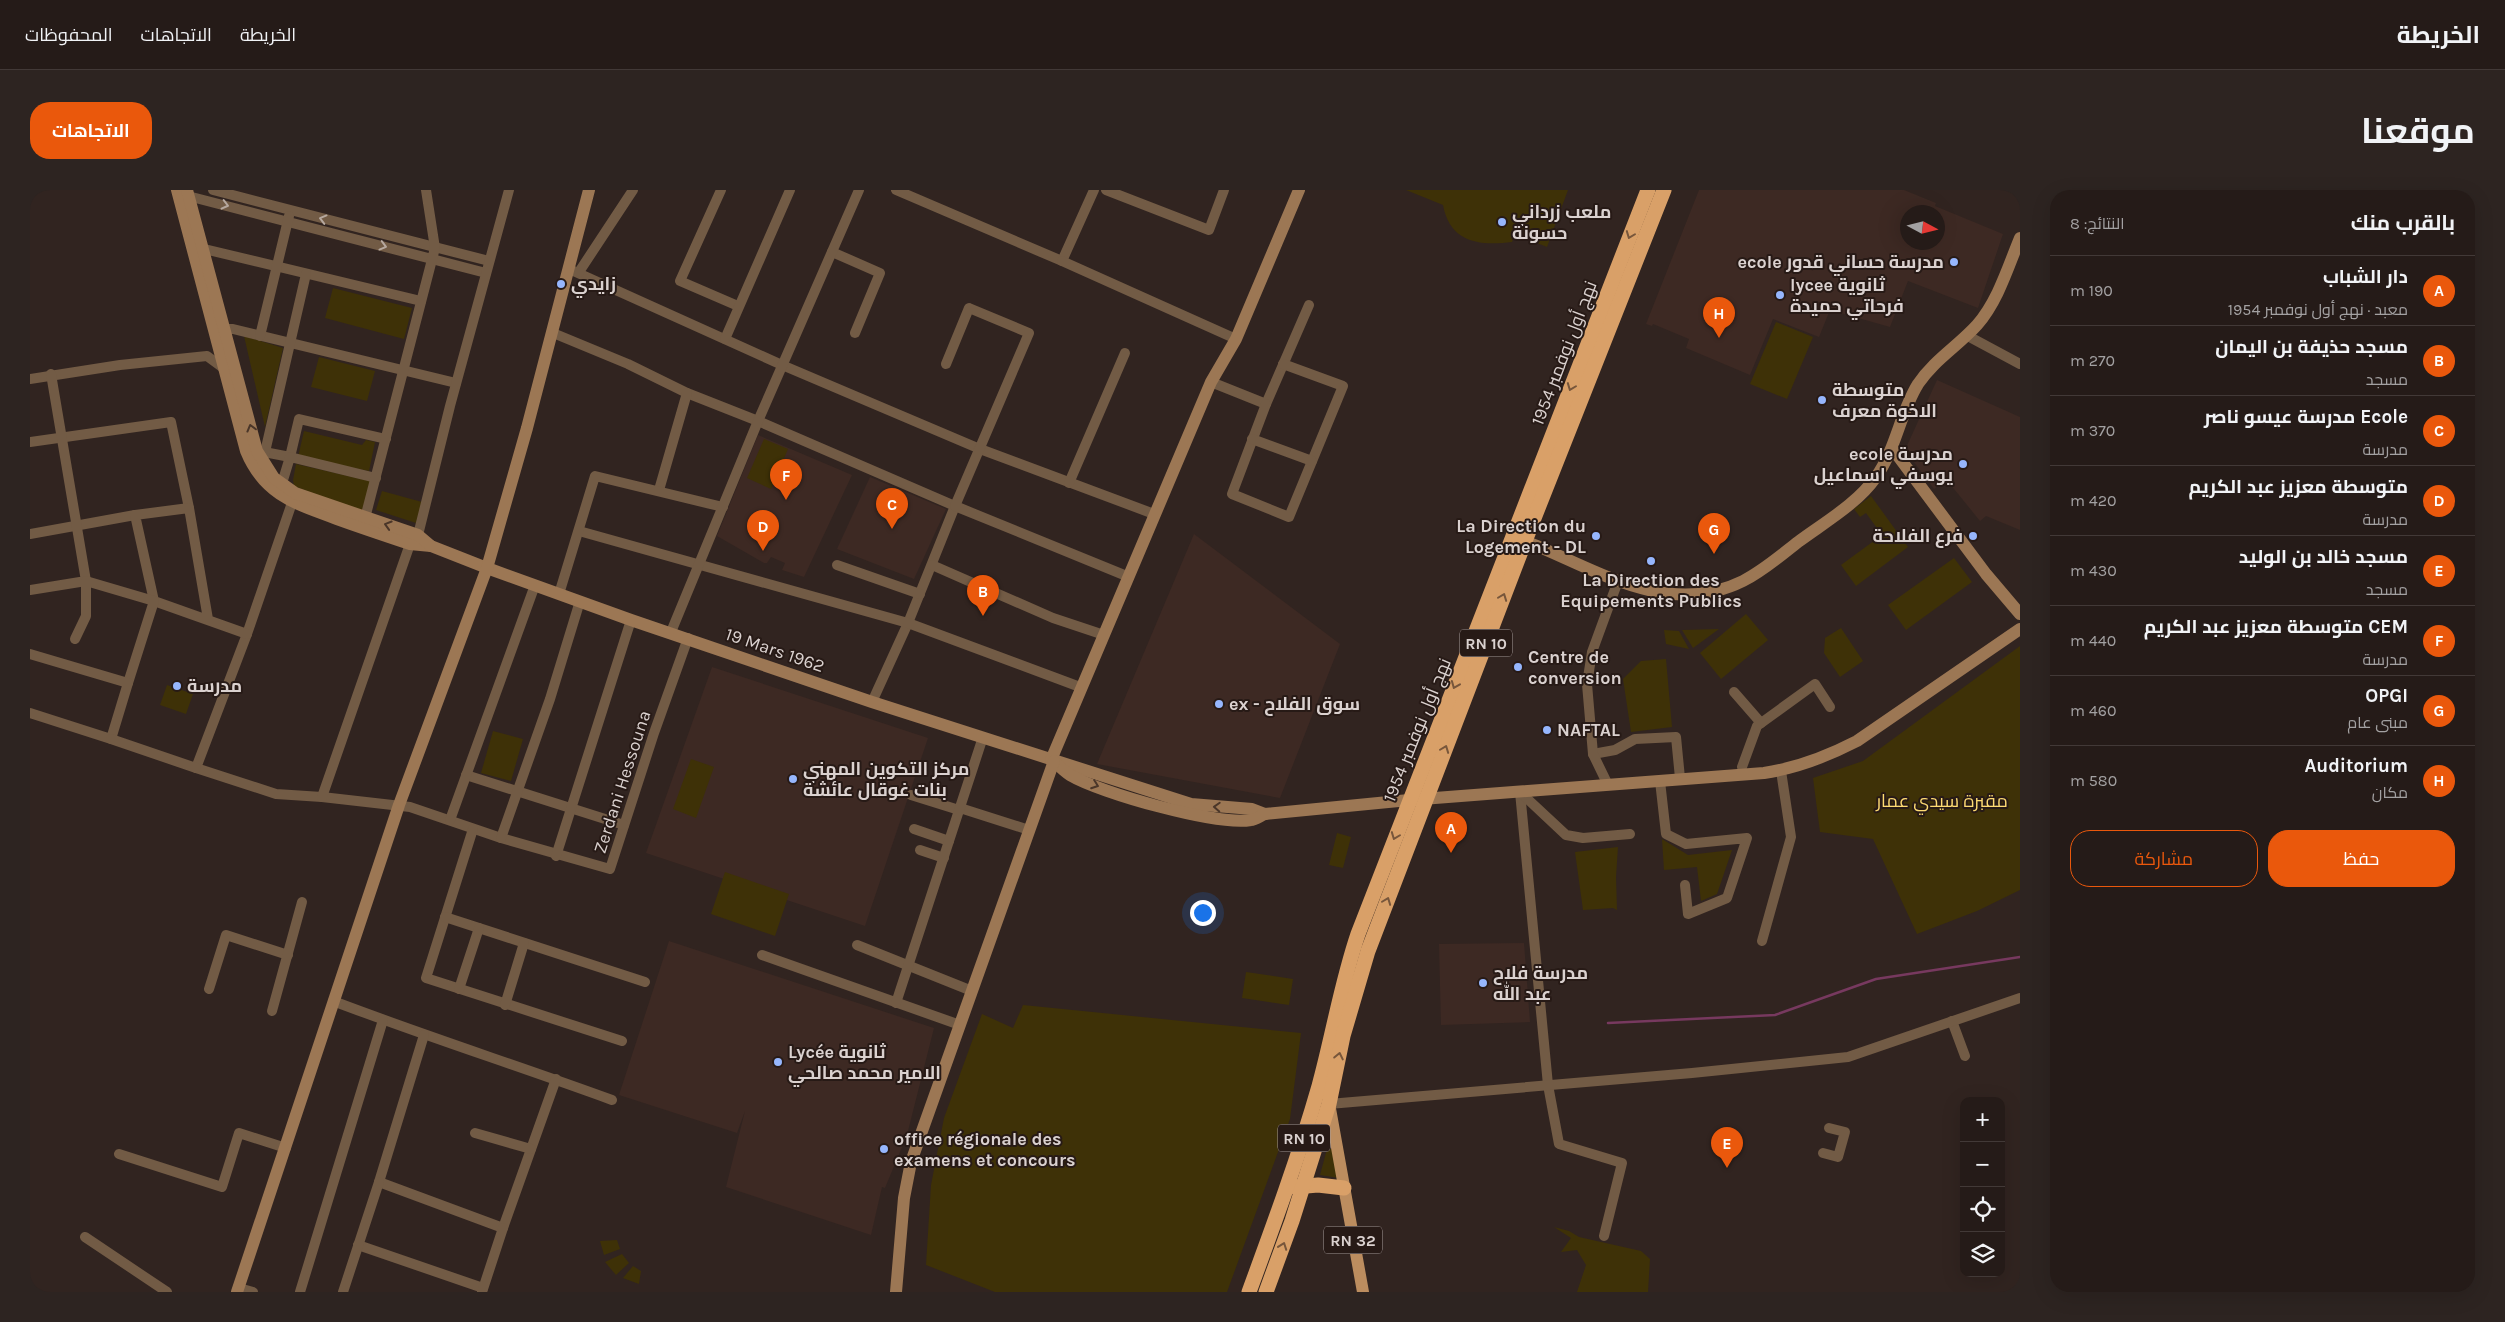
<!DOCTYPE html>
<html lang="ar">
<head>
<meta charset="utf-8">
<style>
	body { margin:0; font-family:Karla,Cairo,sans-serif; background:#2d2421; color:#f1f3f6; direction:rtl }
	.controls { position:absolute; right:15px; bottom:15px; display:grid; overflow:hidden; border-radius:10px; box-shadow:0 5px 20px #0002 }
	.controls button { width:45px; height:45px; display:grid; place-items:center; padding:0; border:0; border-bottom:1px solid #423937; background:#251b18; color:#f1f3f6; font:25px sans-serif }
	.compass { position:absolute; left:1870px; top:15px; width:45px; height:45px; border-radius:50%; background:#251b18; box-shadow:0 5px 20px #0002; rotate:97deg }
	.you { position:absolute; left:1172px; top:722px; width:18px; height:18px; margin:-12px; border:4px solid #fff; border-radius:50%; background:#1a73e8; box-shadow:0 0 0 8px #1a73e833 }
	.badge { display:grid; place-items:center; width:32px; height:32px; border-radius:50%; background:#ea580c; color:#fff; font-size:16px; font-weight:700 }
	.pin { position:absolute; translate:-50% -41px; filter:drop-shadow(0 1px 2px #0008) }
	.pin::after { content:''; position:absolute; top:26px; width:18px; height:15px; background:inherit; clip-path:polygon(0 0,100% 0,50% 100%) }
	.list { margin:0; padding:0; list-style:none }
	h2 { display:flex; justify-content:space-between; align-items:center; height:65px; margin:0; padding:0 20px; font-size:21px }
	h2 small { font-size:16px; font-weight:400; color:#a3a1a2 }
	.list li { display:grid; grid-template-columns:32px 1fr auto; gap:15px; align-items:center; box-sizing:border-box; height:70px; padding:0 20px; border-top:1px solid #423937 }
	.list b { display:block; font-size:19px; white-space:nowrap }
	.list p { margin:0; font-size:16px; white-space:nowrap; color:#a3a1a2 }
	.list em { font-size:16px; font-style:normal; color:#a3a1a2 }
	.actions { display:flex; gap:10px; padding:15px 20px }
	.actions a { flex:1; padding:11px 0; border:1px solid #ea580c; border-radius:20px; text-align:center; font-size:18px; color:#ea580c }
	.actions .main { background:#ea580c; color:#fff }
	.icon { flex:none; width:28px; height:28px; fill:none; stroke:currentColor; stroke-width:2; stroke-linecap:round; stroke-linejoin:round }
	.map { position:relative; flex:none; width:1990px; height:1102px; overflow:hidden; direction:ltr; border-radius:20px }
	header { display:flex; align-items:center; gap:30px; box-sizing:border-box; height:70px; padding:0 25px; background:#251b18; border-bottom:1px solid #423937 }
	header strong { font-size:24px }
	nav { display:flex; gap:28px; margin-inline-start:auto; font-size:18px }
	.intro { display:flex; align-items:center; justify-content:space-between; box-sizing:border-box; height:120px; padding:0 30px }
	h1 { margin:0; font-size:35px }
	.button { padding:12px 22px; border-radius:20px; background:#ea580c; color:#fff; font-size:18px; font-weight:700 }
	main { display:flex; gap:30px; padding:0 30px }
	aside { flex:1; background:#251b18; border-radius:20px; box-shadow:0 5px 20px #0002 }
	.map>svg:first-child { display:block }
	.built { fill:#3d2923; fill-rule:evenodd }
	.green { fill:#3e3107 }
	.lines { fill:none; stroke-linecap:round; stroke-linejoin:round }
	.stream { stroke:#77395f; stroke-width:2.5 }
	.street { stroke:#725b45; stroke-width:10 }
	.secondary { stroke:#9c7754; stroke-width:12 }
	.primary { stroke:#bc8d5f; stroke-width:12 }
	.highway { stroke:#d9a068; stroke-width:15 }
	.oneway { stroke:#b6a89f }
	.oneway2 { stroke:#77563b }
	.oneway3 { stroke:#4a3629 }
	.poi-dot { fill:#96b6fd; stroke:#271a16; stroke-width:2 }
	.labels { text-anchor:middle; stroke-width:4; stroke-linejoin:round; paint-order:stroke }
	.shield { fill:#271a16; stroke:#a49a98; stroke-width:1 }
	.shield-label { font-size:16px; font-weight:bold; fill:#dad1cf }
	.poi-label { font-size:18px; font-weight:bold; fill:#dad1cf; stroke:#271a16; text-anchor:start }
	.street-label { font-size:18px; fill:#dad1cf; stroke:#271a16 }
	.park-label { font-size:18px; fill:#fedb73; stroke:#271a16 }
</style>
</head>
<body>
<header>
<strong>الخريطة</strong>
<nav><a>الخريطة</a><a>الاتجاهات</a><a>المحفوظات</a></nav>
</header>
<div class="intro"><h1>موقعنا</h1><a class="button">الاتجاهات</a></div>
<main>
<aside>
<h2>بالقرب منك<small>النتائج: 8</small></h2>
<ul class="list">
<li><span class="badge">A</span><div><b>دار الشباب</b><p>معبد · نهج أول نوفمبر 1954</p></div><em>190 m</em></li>
<li><span class="badge">B</span><div><b>مسجد حذيفة بن اليمان</b><p>مسجد</p></div><em>270 m</em></li>
<li><span class="badge">C</span><div><b>Ecole مدرسة عيسو ناصر</b><p>مدرسة</p></div><em>370 m</em></li>
<li><span class="badge">D</span><div><b>متوسطة معزيز عبد الكريم</b><p>مدرسة</p></div><em>420 m</em></li>
<li><span class="badge">E</span><div><b>مسجد خالد بن الوليد</b><p>مسجد</p></div><em>430 m</em></li>
<li><span class="badge">F</span><div><b>CEM متوسطة معزيز عبد الكريم</b><p>مدرسة</p></div><em>440 m</em></li>
<li><span class="badge">G</span><div><b>OPGI</b><p>مبنى عام</p></div><em>460 m</em></li>
<li><span class="badge">H</span><div><b>Auditorium</b><p>مكان</p></div><em>580 m</em></li>
</ul>
<div class="actions"><a class="main">حفظ</a><a>مشاركة</a></div>
</aside>
<div class="map">
<svg width="1990" height="1102" viewBox="0 0 1990 1102">
	<rect width="100%" height="100%" fill="#312420"/>
	<g class="built">
		<path d="M1669,0h205l32,13 -1,3 68,28 -25,74 -70,-27 -18,46 -60,-17 -11,27 -46,-18 -23,56 -64,-27 3,-9 -36,-15 -1,2 -6,-2zM1908,22v30h-30v-30z"/>
		<polygon points="1907,190 1990,227 1990,340 1956,326 1950,331 1916,289 1904,299 1875,260"/>
		<polygon points="728,245 822,285 774,387 752,380 755,373 741,367 737,373 734,373 687,346"/>
		<polygon points="840,287 916,319 884,389 807,359"/>
		<polygon points="1164,344 1310,454 1250,608 1067,574"/>
		<polygon points="682,477 898,548 835,736 616,663"/>
		<polygon points="639,751 904,838 877,945 855,998 852,997 841,1045 696,997 715,921 707,943 589,905"/>
		<polygon points="1494,753 1500,832 1411,835 1409,754"/>
	</g>
	<g class="green">
		<path d="M1376,0h162l-21,57 -32,-13 -3,8c-32,4 -62,1 -69,-37z"/>
		<polygon points="303,98 382,118 374,149 295,128"/>
		<polygon points="1746,132 1783,147 1757,209 1720,194"/>
		<polygon points="214,146 253,158 235,237"/>
		<polygon points="289,167 345,181 337,211 281,197"/>
		<polygon points="274,241 332,255 336,250 345,252 339,281 268,267"/>
		<polygon points="734,249 758,259 741,299 717,288"/>
		<polygon points="266,274 344,292 336,324 264,296 263,290"/>
		<polygon points="352,301 392,312 386,333 346,320"/>
		<polygon points="1841,306 1878,357 1826,396 1811,375 1852,345 1836,323 1830,327 1824,319"/>
		<polygon points="1924,368 1942,392 1876,440 1858,415"/>
		<polygon points="1716,424 1738,450 1691,489 1670,463"/>
		<polygon points="1811,438 1833,471 1810,487 1794,463 1795,448"/>
		<polygon points="1689,439 1663,458 1652,440"/>
		<polygon points="1634,440 1649,441 1659,459 1636,454"/>
		<polygon points="1990,456 1990,700 1947,721 1887,744 1843,649 1790,642 1783,588 1833,571"/>
		<polygon points="1636,469 1642,537 1601,542 1593,489 1611,471"/>
		<polygon points="137,495 163,504 156,524 130,515"/>
		<polygon points="463,541 493,549 481,591 451,583"/>
		<polygon points="661,569 684,577 666,628 643,619"/>
		<polygon points="1307,643 1321,647 1313,678 1299,675"/>
		<polygon points="1632,649 1658,665 1702,660 1687,704 1671,711 1667,677 1634,680"/>
		<polygon points="1588,657 1586,687 1587,720 1583,718 1553,720 1545,662"/>
		<polygon points="695,682 759,704 745,746 681,724"/>
		<polygon points="1216,782 1263,789 1259,815 1212,808"/>
		<polygon points="993,815 1271,843 1260,929 1197,1102 965,1102 896,1075 901,995 914,928 952,824 983,838"/>
		<polygon points="1297,959 1304,959 1309,988 1290,985"/>
		<polygon points="1524,1037 1539,1041 1549,1047 1611,1061 1620,1069 1618,1102 1547,1102 1556,1075 1547,1060 1531,1062 1541,1048"/>
		<polygon points="587,1050 590,1059 574,1065 570,1051"/>
		<polygon points="592,1064 599,1073 586,1085 575,1072"/>
		<polygon points="603,1076 611,1081 609,1094 593,1088"/>
	</g>
	<g class="lines">
		<polyline class="stream" points="1578,833 1745,825 1846,789 1990,767"/>
		<g class="street">
			<polyline points="183,0 459,71"/>
			<polyline points="691,0 650,91 708,116"/>
			<polyline points="866,0 1032,71 1064,0"/>
			<polyline points="1076,0 1179,40 1194,0"/>
			<polyline points="154,5 456,83"/>
			<polyline points="166,57 391,111"/>
			<polyline points="802,62 850,83 825,143"/>
			<polyline points="1032,71 1206,149"/>
			<polyline points="539,79 752,175 950,259 1124,324"/>
			<polyline points="549,82 603,0"/>
			<polyline points="189,139 203,139 426,193"/>
			<polyline points="523,143 598,174 657,203 728,231 925,316 878,433 842,512"/>
			<polyline points="1936,145 1990,174"/>
			<polyline points="230,146 259,26"/>
			<polyline points="695,149 760,0"/>
			<polyline points="916,174 939,118 999,143 925,316 1099,387"/>
			<polyline points="0,189 90,175 177,166 196,180"/>
			<polyline points="1181,192 1236,214 1279,115"/>
			<polyline points="1236,214 1202,304 1259,327 1313,196 1253,174"/>
			<polyline points="1222,249 1282,271"/>
			<polyline points="0,252 141,232 159,318"/>
			<polyline points="229,261 260,267 269,229 356,249"/>
			<polyline points="235,262 276,84"/>
			<polyline points="1039,293 1095,163"/>
			<polyline points="250,300 260,267 346,288"/>
			<polyline points="629,300 657,203"/>
			<polyline points="265,304 217,444 166,578 246,604 292,607 380,617 471,648 580,679 624,543 658,448"/>
			<polyline points="334,332 405,58 396,0"/>
			<polyline points="549,341 878,433 1050,497"/>
			<polyline points="0,344 105,325"/>
			<polyline points="388,345 420,216 479,0"/>
			<polyline points="807,375 890,404"/>
			<polyline points="902,375 1023,428 1074,445"/>
			<polyline points="0,400 56,391 21,184"/>
			<polyline points="529,404 565,286 693,317"/>
			<polyline points="178,429 159,318 105,325 124,411 217,444"/>
			<polyline points="641,442 728,231 829,0"/>
			<polyline points="45,449 56,426 56,391 124,411 98,493"/>
			<polyline points="0,464 98,493 81,549 0,523"/>
			<polyline points="1704,502 1731,533"/>
			<polyline points="81,549 166,578"/>
			<polyline points="1563,564 1585,560 1605,549 1646,547 1650,588"/>
			<polyline points="1712,577 1727,536 1785,494 1800,517"/>
			<polyline points="436,585 594,635"/>
			<polyline points="1630,591 1636,644 1656,654 1717,648 1697,708 1658,724 1655,695"/>
			<polyline points="1578,595 1563,564 1557,494 1562,462 1588,391"/>
			<polyline points="1490,602 1518,895 1529,954 1592,973 1574,1046"/>
			<polyline points="1490,602 1536,645 1553,648 1600,644"/>
			<polyline points="881,605 929,620"/>
			<polyline points="292,607 380,354"/>
			<polyline points="930,618 999,640"/>
			<polyline points="420,630 505,395"/>
			<polyline points="443,639 396,788 592,851"/>
			<polyline points="884,639 919,651"/>
			<polyline points="471,648 520,509 550,411"/>
			<polyline points="890,660 914,668"/>
			<polyline points="526,666 601,430"/>
			<polyline points="415,727 615,792"/>
			<polyline points="1732,751 1761,647 1751,581"/>
			<polyline points="827,755 942,801"/>
			<polyline points="732,765 930,835"/>
			<polyline points="179,799 196,745 258,765"/>
			<polyline points="429,799 449,738"/>
			<path d="M303,811c92,35 186,65 279,99"/>
			<polyline points="866,813 953,547"/>
			<polyline points="475,815 494,753"/>
			<polyline points="242,821 272,712"/>
			<polyline points="1922,831 1935,866"/>
			<polyline points="394,845 349,992 473,1038 526,889"/>
			<polyline points="1299,914 1662,883 1818,867 1990,808"/>
			<polyline points="445,943 501,959"/>
			<polyline points="1793,963 1808,967 1815,942 1799,938"/>
			<polyline points="89,964 192,997 209,943 256,958"/>
			<polyline points="55,1047 137,1102"/>
			<polyline points="328,1055 453,1098"/>
			<polyline points="209,1098 223,1102"/>
			<polyline points="270,1102 353,830"/>
			<polyline points="313,1102 349,992"/>
			<polyline points="452,1102 473,1038"/>
		</g>
		<g class="secondary">
			<path d="M147,0l69,261c18,44 50,53 91,68 25,9 49,17 73,25l21,2"/>
			<polyline points="157,0 227,261 244,288 265,303 388,345 401,356 457,378 601,430 842,512 1161,614 1222,619 1235,624"/>
			<polyline points="1862,258 1956,384 1990,424"/>
			<path d="M1495,351c69,27 142,78 218,40 20,-10 37,-25 55,-39 27,-20 59,-38 78,-65 20,-28 24,-64 42,-93 16,-24 40,-38 59,-59 21,-24 31,-58 43,-87"/>
			<polyline points="1021,570 1181,192 1206,149 1269,0"/>
			<path d="M1026,573c4,4 9,9 14,12 30,18 147,51 181,45 5,0 9,-4 14,-6l144,-14 355,-27c33,-5 62,-16 93,-32l163,-112"/>
			<polyline points="207,1102 369,615 457,378 497,238 559,0"/>
			<polyline points="866,1102 874,1008 881,972 1024,571"/>
		</g>
		<polyline class="primary" points="1299,913 1333,1102"/>
		<g class="highway">
			<polyline points="1265,997 1288,995 1314,998"/>
			<path d="M1219,1102c25,-68 50,-136 70,-206 14,-51 22,-102 39,-152l290,-744"/>
			<polyline points="1236,1102 1262,1031 1299,914 1313,846 1338,761 1495,351 1634,0"/>
		</g>
	</g>
	<defs><path id="oneway-chevron" d="M-2-3.5L2.5 0L-2 3.5" fill="none" stroke-width="1.6" stroke-linecap="round" stroke-linejoin="round" transform="scale(1.25)"/></defs>
	<g class="oneway">
		<use href="#oneway-chevron" transform="translate(195 15) rotate(14)"/>
		<use href="#oneway-chevron" transform="translate(293 29) rotate(-165)"/>
		<use href="#oneway-chevron" transform="translate(353 56) rotate(15)"/>
	</g>
	<g class="oneway2">
		<use href="#oneway-chevron" transform="translate(1600 45) rotate(111)"/>
		<use href="#oneway-chevron" transform="translate(1541 197) rotate(111)"/>
		<use href="#oneway-chevron" transform="translate(1473 407) rotate(-69)"/>
		<use href="#oneway-chevron" transform="translate(1425 495) rotate(112)"/>
		<use href="#oneway-chevron" transform="translate(1415 559) rotate(-69)"/>
		<use href="#oneway-chevron" transform="translate(1365 646) rotate(111)"/>
		<use href="#oneway-chevron" transform="translate(1357 711) rotate(-69)"/>
		<use href="#oneway-chevron" transform="translate(1309 866) rotate(-78)"/>
		<use href="#oneway-chevron" transform="translate(1253 1056) rotate(-70)"/>
	</g>
	<g class="oneway3">
		<use href="#oneway-chevron" transform="translate(221 238) rotate(-105)"/>
		<use href="#oneway-chevron" transform="translate(358 335) rotate(-163)"/>
		<use href="#oneway-chevron" transform="translate(1065 595) rotate(20)"/>
		<use href="#oneway-chevron" transform="translate(1187 617) rotate(-177)"/>
	</g>
	<g class="poi-dot">
		<circle cx="1472" cy="32" r="5"/>
		<circle cx="1924" cy="72" r="5"/>
		<circle cx="531" cy="94" r="5"/>
		<circle cx="1750" cy="105" r="5"/>
		<circle cx="1792" cy="210" r="5"/>
		<circle cx="1933" cy="274" r="5"/>
		<circle cx="1566" cy="346" r="5"/>
		<circle cx="1943" cy="346" r="5"/>
		<circle cx="1621" cy="371" r="5"/>
		<circle cx="1488" cy="477" r="5"/>
		<circle cx="147" cy="496" r="5"/>
		<circle cx="1189" cy="514" r="5"/>
		<circle cx="1517" cy="540" r="5"/>
		<circle cx="763" cy="589" r="5"/>
		<circle cx="1453" cy="793" r="5"/>
		<circle cx="748" cy="872" r="5"/>
		<circle cx="854" cy="959" r="5"/>
	</g>
	<g class="labels">
		<g class="shield">
			<rect x="1430" y="439.5" width="52" height="27" rx="4"/>
			<rect x="1248" y="934.5" width="52" height="27" rx="4"/>
			<rect x="1294" y="1036.5" width="58" height="27" rx="4"/>
		</g>
		<g class="shield-label">
			<text x="1456" y="459">RN 10</text>
			<text x="1274" y="954">RN 10</text>
			<text x="1323" y="1056">RN 32</text>
		</g>
		<g class="poi-label">
			<text x="1482" y="28">ملعب زرداني<tspan x="1482" dy="21">حسونة</tspan></text>
			<text x="1914" y="78" text-anchor="end">ecole مدرسة حساني قدور</text>
			<text x="541" y="100">زايدي</text>
			<text x="1760" y="101">lycee ثانوية<tspan x="1760" dy="21">فرحاتي حميدة</tspan></text>
			<text x="1802" y="206">متوسطة<tspan x="1802" dy="21">الاخوة معرف</tspan></text>
			<text x="1923" y="270" text-anchor="end">ecole مدرسة<tspan x="1923" dy="21">يوسفي اسماعيل</tspan></text>
			<text x="1556" y="342" text-anchor="end">La Direction du<tspan x="1556" dy="21">Logement - DL</tspan></text>
			<text x="1933" y="352" text-anchor="end">فرع الفلاحة</text>
			<text x="1621" y="396" text-anchor="middle">La Direction des<tspan x="1621" dy="21">Equipements Publics</tspan></text>
			<text x="1498" y="473">Centre de<tspan x="1498" dy="21">conversion</tspan></text>
			<text x="157" y="502">مدرسة</text>
			<text x="1199" y="520">ex - سوق الفلاح</text>
			<text x="1527" y="546">NAFTAL</text>
			<text x="773" y="585">مركز التكوين المهني<tspan x="773" dy="21">بنات غوقال عائشة</tspan></text>
			<text x="1463" y="789">مدرسة فلاح<tspan x="1463" dy="21">عبد الله</tspan></text>
			<text x="758" y="868">Lycée ثانوية<tspan x="758" dy="21">الامير محمد صالحي</tspan></text>
			<text x="864" y="955">office régionale des<tspan x="864" dy="21">examens et concours</tspan></text>
		</g>
		<g class="street-label">
			<text transform="translate(1534 163) rotate(-69)" y="6">نهج أول نوفمبر 1954</text>
			<text transform="translate(745 460) rotate(19)" y="6">19 Mars 1962</text>
			<text transform="translate(1387 540) rotate(-68)" y="6">نهج أول نوفمبر 1954</text>
			<text transform="translate(592 592) rotate(-72)" y="6">Zerdani Hessouna</text>
		</g>
		<g class="park-label">
			<text x="1912" y="617">مقبرة سيدي عمار</text>
		</g>
	</g>
</svg>
<div class="controls">
<button>+</button>
<button>−</button>
<button><svg class="icon" aria-label="locate" viewBox="0 0 24 24"><circle cx="12" cy="12" r="6"/><path d="M12 2v4M12 18v4M2 12h4M18 12h4"/></svg></button>
<button><svg class="icon" aria-label="layers" viewBox="0 0 24 24"><path d="M12 4l9 5-9 5-9-5zM3 14l9 5 9-5"/></svg></button>
</div>
<svg class="compass" viewBox="-18 -18 36 36"><path d="M0-13l5 13h-10z" fill="#e53935"/><path d="M0 13l5-13h-10z" fill="#a3a1a2"/></svg>
<div class="you"></div>
<div class="pin badge" style="left:1421px;top:663px">A</div>
<div class="pin badge" style="left:953px;top:426px">B</div>
<div class="pin badge" style="left:862px;top:339px">C</div>
<div class="pin badge" style="left:733px;top:361px">D</div>
<div class="pin badge" style="left:1697px;top:978px">E</div>
<div class="pin badge" style="left:756px;top:310px">F</div>
<div class="pin badge" style="left:1684px;top:364px">G</div>
<div class="pin badge" style="left:1689px;top:148px">H</div>
</div>
</main>
</body>
</html>
